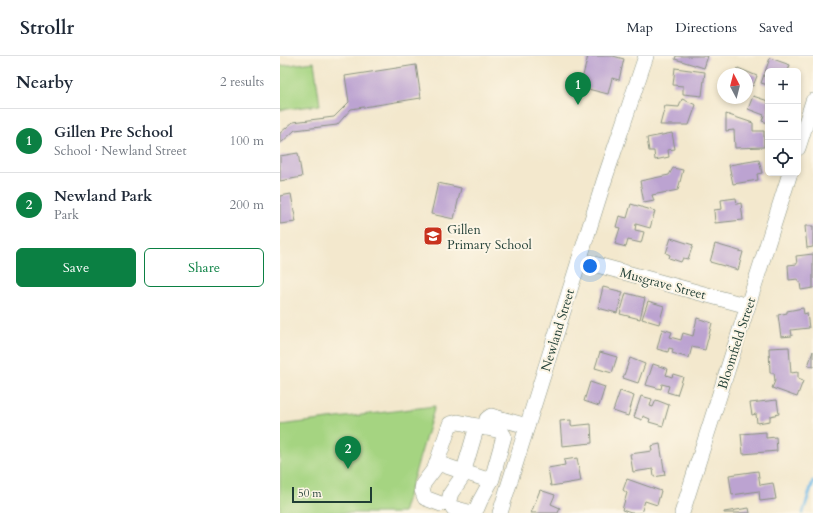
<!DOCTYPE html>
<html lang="en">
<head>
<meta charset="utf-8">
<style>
	body { margin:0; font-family:Cardo,serif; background:#f2f2f3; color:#1f2937 }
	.controls { position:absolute; right:12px; top:12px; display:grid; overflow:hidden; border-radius:6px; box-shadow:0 2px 6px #0003 }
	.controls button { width:36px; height:36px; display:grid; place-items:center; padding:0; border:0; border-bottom:1px solid #e0e1e3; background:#fff; color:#1f2937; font:20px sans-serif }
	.compass { position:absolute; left:437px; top:12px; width:36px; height:36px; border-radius:50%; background:#fff; box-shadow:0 2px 6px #0003; rotate:353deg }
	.scale { position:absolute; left:12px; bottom:10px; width:80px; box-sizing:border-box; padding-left:4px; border:2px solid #1f3d34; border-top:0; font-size:11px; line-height:14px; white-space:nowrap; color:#1f3d34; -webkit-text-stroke:3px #fcf5e5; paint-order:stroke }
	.you { position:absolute; left:310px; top:210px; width:14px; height:14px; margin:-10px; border:3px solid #fff; border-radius:50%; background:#1a73e8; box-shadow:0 0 0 6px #1a73e833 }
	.badge { display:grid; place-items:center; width:26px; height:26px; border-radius:50%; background:#0b8043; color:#fff; font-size:13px; font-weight:700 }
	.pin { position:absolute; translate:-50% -33px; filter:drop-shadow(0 1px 2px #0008) }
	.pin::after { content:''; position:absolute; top:21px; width:14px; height:12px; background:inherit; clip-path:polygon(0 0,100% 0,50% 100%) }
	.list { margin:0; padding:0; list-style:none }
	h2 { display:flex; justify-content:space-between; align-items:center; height:52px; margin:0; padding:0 16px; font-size:17px }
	h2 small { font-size:13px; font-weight:400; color:#747a83 }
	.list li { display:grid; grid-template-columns:26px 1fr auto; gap:12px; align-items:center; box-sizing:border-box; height:64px; padding:0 16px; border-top:1px solid #e0e1e3 }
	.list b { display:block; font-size:15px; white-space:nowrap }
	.list p { margin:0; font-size:13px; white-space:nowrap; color:#747a83 }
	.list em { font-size:13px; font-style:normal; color:#747a83 }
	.actions { display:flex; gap:8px; padding:12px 16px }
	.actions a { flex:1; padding:9px 0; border:1px solid #0b8043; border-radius:6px; text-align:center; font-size:14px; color:#0b8043 }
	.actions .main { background:#0b8043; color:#fff }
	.icon { flex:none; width:22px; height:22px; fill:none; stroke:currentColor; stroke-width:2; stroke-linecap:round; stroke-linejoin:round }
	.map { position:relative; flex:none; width:533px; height:457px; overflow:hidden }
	header { display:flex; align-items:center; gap:24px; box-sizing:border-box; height:56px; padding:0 20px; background:#fff; border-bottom:1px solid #e0e1e3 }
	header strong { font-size:19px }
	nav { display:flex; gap:22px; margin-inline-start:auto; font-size:14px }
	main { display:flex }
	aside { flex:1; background:#fff }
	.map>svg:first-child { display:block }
	.green { fill:#a5d481; stroke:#62885a }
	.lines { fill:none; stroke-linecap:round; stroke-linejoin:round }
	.stream { stroke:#70bae9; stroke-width:3 }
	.building { fill:#bca3d1 }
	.minor-casing { stroke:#899280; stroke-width:16 }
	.minor { stroke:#fff; stroke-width:15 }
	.labels { text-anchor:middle; stroke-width:4; stroke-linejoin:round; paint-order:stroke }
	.poi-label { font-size:13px; fill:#1f3d34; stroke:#fcf5e5; text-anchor:start }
	.street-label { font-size:13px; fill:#1f3d34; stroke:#fcf5e5 }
</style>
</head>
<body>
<header>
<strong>Strollr</strong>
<nav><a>Map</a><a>Directions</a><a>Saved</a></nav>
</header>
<main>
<aside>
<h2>Nearby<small>2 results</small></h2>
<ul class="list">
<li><span class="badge">1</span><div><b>Gillen Pre School</b><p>School · Newland Street</p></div><em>100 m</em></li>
<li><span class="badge">2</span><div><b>Newland Park</b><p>Park</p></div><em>200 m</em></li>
</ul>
<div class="actions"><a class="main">Save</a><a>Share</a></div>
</aside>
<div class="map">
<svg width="533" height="457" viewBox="0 0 533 457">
	<rect width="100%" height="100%" fill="#fcf5e5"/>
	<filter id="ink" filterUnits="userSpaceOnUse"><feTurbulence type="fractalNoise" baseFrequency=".025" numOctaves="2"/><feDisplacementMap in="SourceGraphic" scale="8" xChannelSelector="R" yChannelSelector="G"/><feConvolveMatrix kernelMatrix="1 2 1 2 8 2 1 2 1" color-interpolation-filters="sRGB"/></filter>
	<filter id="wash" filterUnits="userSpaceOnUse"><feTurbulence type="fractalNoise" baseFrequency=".012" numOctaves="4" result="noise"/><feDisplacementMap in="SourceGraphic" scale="16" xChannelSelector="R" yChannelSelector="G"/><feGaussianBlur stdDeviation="0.9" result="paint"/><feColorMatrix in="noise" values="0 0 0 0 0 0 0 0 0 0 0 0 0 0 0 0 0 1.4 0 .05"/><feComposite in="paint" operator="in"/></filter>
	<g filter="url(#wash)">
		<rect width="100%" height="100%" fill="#f3e8cd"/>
		<g class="green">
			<polygon points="34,6 40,49 0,54 0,10"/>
			<polygon points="155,350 123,457 0,457 0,369"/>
		</g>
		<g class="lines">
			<polyline class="stream" points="523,457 533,425"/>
		</g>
		<g id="blocks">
			<g class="building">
				<polygon points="308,0 333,0 344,3 339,24 332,22 328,38 300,31"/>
				<polygon points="396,0 428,0 424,12 395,3"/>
				<polygon points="490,2 510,9 508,15 488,15 488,29 481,27"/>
				<polygon points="136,9 141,42 71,53 57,69 15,74 0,88 0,77 13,66 54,61 69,46 65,20"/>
				<polygon points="395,12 425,16 422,40 403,38 403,30 393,29"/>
				<polygon points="458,12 477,20 473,30 467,28 467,18 455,18"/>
				<polygon points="473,40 488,45 488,67 482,65 484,59 468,53"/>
				<polygon points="402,43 416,49 409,69 380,69 385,50 399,51"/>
				<polygon points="446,58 473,67 473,75 484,75 484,91 455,92 454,74 446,75"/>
				<polygon points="392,77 395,93 388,94 389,101 375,104 374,95 369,95 367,82"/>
				<polygon points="18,97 22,121 0,125 0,100"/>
				<polygon points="479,104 482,117 477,118 478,124 453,128 449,109"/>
				<polygon points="393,112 403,114 398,134 372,139 374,145 364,147 360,125 389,119"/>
				<polygon points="158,127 181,132 174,163 151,158"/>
				<polygon points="11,138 16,166 0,168 0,140"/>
				<polygon points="456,142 457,148 461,147 463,164 435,167 434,154 442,153 441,144"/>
				<polygon points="351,148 375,155 370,172 356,168 355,174 364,176 361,187 348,184 346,191 335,188 340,172 336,171 339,160 347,162"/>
				<polygon points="525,170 533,170 533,191 527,192"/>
				<polygon points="391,182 413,189 408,203 403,202 401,206 389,202 390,199 386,197"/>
				<polygon points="435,188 463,196 458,214 430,206"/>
				<polygon points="533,198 533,232 521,234 520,226 518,226 518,223 509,224 508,209 517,208 516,200"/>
				<polygon points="323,231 343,236 337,257 318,252"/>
				<polygon points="346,237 365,242 360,263 340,258"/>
				<polygon points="368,245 384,250 379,268 362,263"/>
				<polygon points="523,252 524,258 527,257 529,272 511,274 512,280 501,281 498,259 507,257 507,255"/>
				<polygon points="417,262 432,267 425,294 412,291 409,302 392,297 393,293 389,292 388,296 377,293 382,273 392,276 390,281 401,284 403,277 413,280"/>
				<polygon points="509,291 511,317 518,316 518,323 523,325 517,341 492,332 495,325 494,317 490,317 489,292"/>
				<polygon points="533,295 533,311 528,310"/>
				<polygon points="320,296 337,301 332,317 315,312"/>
				<polygon points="350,302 365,308 358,327 343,322"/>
				<polygon points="373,308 388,313 386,319 392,321 393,318 403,321 397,339 387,336 389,330 382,328 381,333 366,329"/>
				<polygon points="310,326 325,331 319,350 304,345"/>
				<polygon points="340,335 354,340 348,360 333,355"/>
				<polygon points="361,340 372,343 370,350 373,351 376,344 389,349 383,370 369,366 370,363 363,360 362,364 354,361"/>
				<polygon points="497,344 499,358 490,360 490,365 477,367 476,358 472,359 470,347"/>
				<polygon points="291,364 291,370 311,368 312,387 282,390 280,365"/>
				<polygon points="486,376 486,382 496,381 497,395 463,398 461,378"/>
				<polygon points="380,388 385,419 374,421 373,413 353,416 350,398 372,395 371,390"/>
				<polygon points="297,402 301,425 271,430 268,412 285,409 284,404"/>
				<polygon points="478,415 480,429 493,427 496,443 480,445 479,435 452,439 449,419"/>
				<polygon points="347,423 381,435 377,449 365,445 361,457 351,457 342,454 347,437 343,434"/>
				<polygon points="260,434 275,439 271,448 280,452 278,457 251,457"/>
				<polygon points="469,452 470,457 444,457 444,456"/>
			</g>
		</g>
	</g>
	<g filter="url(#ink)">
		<use href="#blocks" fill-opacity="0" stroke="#899280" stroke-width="1"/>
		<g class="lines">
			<defs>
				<g id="minor">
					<polyline points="518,92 533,45"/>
					<polyline points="299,204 468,250"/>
					<polyline points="205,372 207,363 211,360 247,370"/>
					<polyline points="157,407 211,425"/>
					<polyline points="169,444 171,437 182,421 197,370"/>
					<polyline points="161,448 145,442 142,434 143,428 155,412 170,368 178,366 221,375 224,380 212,423 200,445 197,452 194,456 188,456 173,452"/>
					<polyline points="220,457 324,125 366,0"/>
					<polyline points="402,457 510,117"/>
				</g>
			</defs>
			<use href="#minor" class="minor-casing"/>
			<use href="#minor" class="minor"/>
		</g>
	</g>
	<defs>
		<symbol id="school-square" viewBox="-11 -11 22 22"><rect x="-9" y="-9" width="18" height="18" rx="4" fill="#c8321e" stroke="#fcf5e5"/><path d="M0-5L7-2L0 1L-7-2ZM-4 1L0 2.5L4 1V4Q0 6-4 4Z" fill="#fff"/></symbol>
	</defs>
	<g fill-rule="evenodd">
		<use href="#school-square" x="142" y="169" width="22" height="22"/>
	</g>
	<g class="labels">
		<g class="poi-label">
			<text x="167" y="178">Gillen<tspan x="167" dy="15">Primary School</tspan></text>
		</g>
		<g class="street-label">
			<text transform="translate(383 227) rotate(15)" y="5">Musgrave Street</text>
			<text transform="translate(277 274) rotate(-73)" y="5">Newland Street</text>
			<text transform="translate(456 287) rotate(-72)" y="5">Bloomfield Street</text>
		</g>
	</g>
</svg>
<div class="controls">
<button>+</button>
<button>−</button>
<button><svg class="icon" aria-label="locate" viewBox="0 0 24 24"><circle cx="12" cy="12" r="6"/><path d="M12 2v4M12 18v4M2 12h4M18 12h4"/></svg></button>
</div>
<svg class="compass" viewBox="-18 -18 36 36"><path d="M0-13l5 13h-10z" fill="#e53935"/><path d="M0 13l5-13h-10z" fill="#747a83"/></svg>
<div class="scale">50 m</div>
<div class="you"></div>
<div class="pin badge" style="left:298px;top:49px">1</div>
<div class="pin badge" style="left:68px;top:413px">2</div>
</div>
</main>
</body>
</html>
